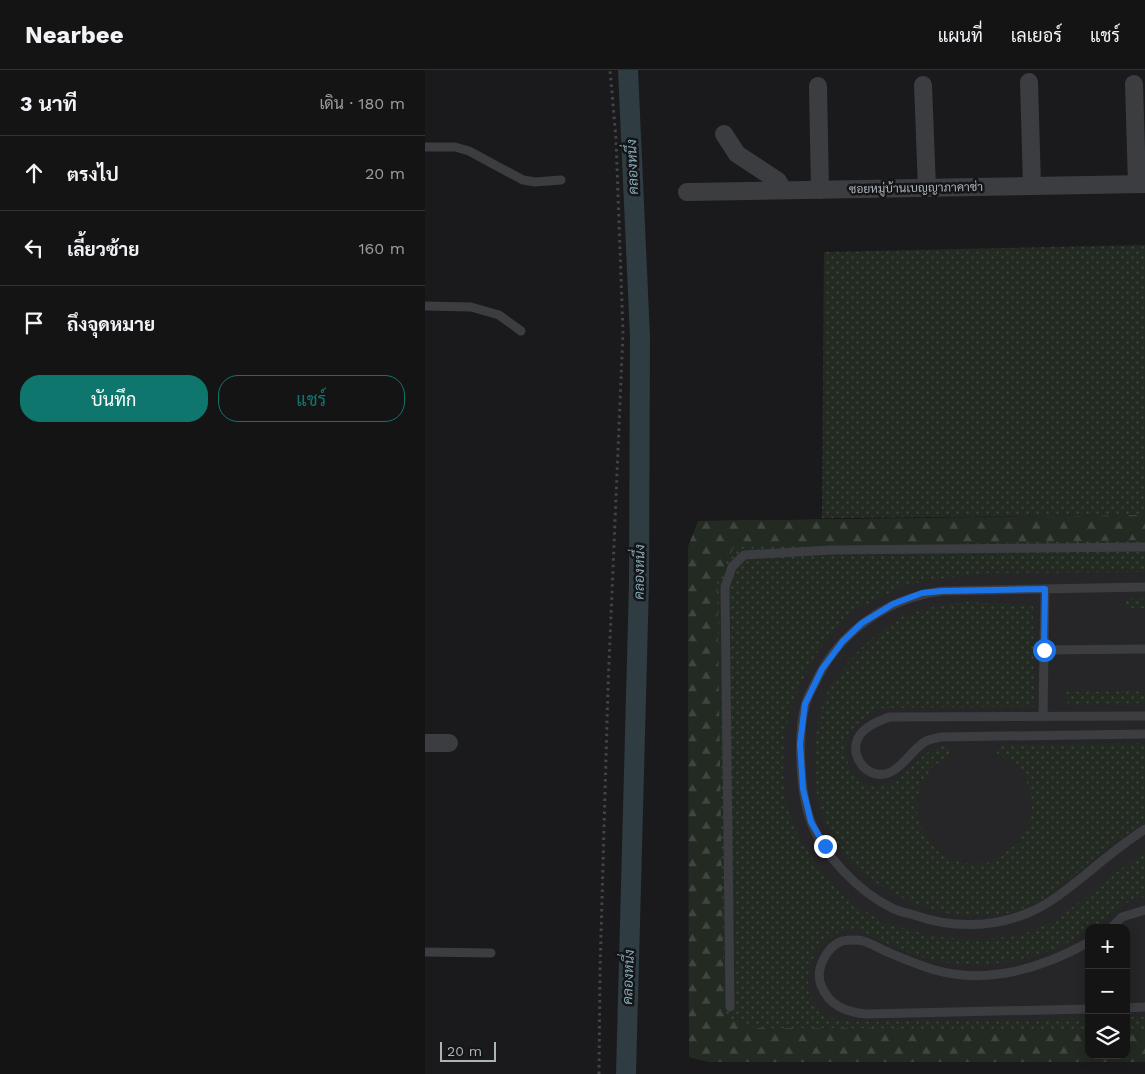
<!DOCTYPE html>
<html lang="th">
<head>
<meta charset="utf-8">
<style>
	body { margin:0; font-family:"Work Sans",Sarabun,sans-serif; background:#1d1d1e; color:#f1f3f6 }
	.controls { position:absolute; right:15px; bottom:15px; display:grid; overflow:hidden; border-radius:10px; box-shadow:0 2px 12px #0003 }
	.controls button { width:45px; height:45px; display:grid; place-items:center; padding:0; border:0; border-bottom:1px solid #333334; background:#141415; color:#f1f3f6; font:25px sans-serif }
	.scale { position:absolute; left:15px; bottom:12px; width:56px; box-sizing:border-box; padding-left:5px; border:2px solid #acb4bb; border-top:0; font-size:14px; line-height:18px; white-space:nowrap; color:#acb4bb; -webkit-text-stroke:4px #151517; paint-order:stroke }
	.stop { position:absolute; width:15px; height:15px; margin:-11px; border:4px solid #1a73e8; border-radius:50%; background:#fff }
	.stop.end { background:#1a73e8; border-color:#fff; box-shadow:0 1px 5px #0008 }
	.list { margin:0; padding:0; list-style:none }
	h2 { display:flex; justify-content:space-between; align-items:center; height:65px; margin:0; padding:0 20px; font-size:21px }
	h2 small { font-size:16px; font-weight:400; color:#9d9ea0 }
	.list li { display:grid; grid-template-columns:32px 1fr auto; gap:15px; align-items:center; box-sizing:border-box; height:75px; padding:0 20px; border-top:1px solid #333334 }
	.list b { display:block; font-size:19px; white-space:nowrap }
	.list em { font-size:16px; font-style:normal; color:#9d9ea0 }
	.actions { display:flex; gap:10px; padding:15px 20px }
	.actions a { flex:1; padding:11px 0; border:1px solid #0f766e; border-radius:20px; text-align:center; font-size:18px; color:#0f766e }
	.actions .main { background:#0f766e; color:#fff }
	.icon { flex:none; width:28px; height:28px; fill:none; stroke:currentColor; stroke-width:2; stroke-linecap:round; stroke-linejoin:round }
	.map { position:relative; flex:none; width:720px; height:1004px; overflow:hidden }
	header { display:flex; align-items:center; gap:30px; box-sizing:border-box; height:70px; padding:0 25px; background:#141415; border-bottom:1px solid #333334 }
	header strong { font-size:24px }
	nav { display:flex; gap:28px; margin-inline-start:auto; font-size:18px }
	main { display:flex }
	aside { flex:1; background:#141415 }
	.map>svg:first-child { display:block }
	.built { fill:#262629; fill-rule:evenodd }
	.grass { fill:url(#grass-dots) }
	.forest { fill:url(#forest-firs) }
	.lines { fill:none; stroke-linecap:round; stroke-linejoin:round }
	.canal { stroke:#2f3c41; stroke-width:20 }
	.path { stroke:#414448; stroke-width:3; stroke-dasharray:2.5 4; stroke-linecap:butt }
	.service { stroke:#3b3d41; stroke-width:9 }
	.minor { stroke:#3b3d41; stroke-width:18 }
	.route { stroke:#1a73e8; stroke-width:6 }
	.labels { text-anchor:middle; stroke-width:5; stroke-linejoin:round; paint-order:stroke }
	.street-label { font-size:12px; fill:#acb4bb; stroke:#151517 }
	.water-label { font-size:14px; font-style:italic; fill:#84a8b6; stroke:#151517 }
</style>
</head>
<body>
<header>
<strong>Nearbee</strong>
<nav><a>แผนที่</a><a>เลเยอร์</a><a>แชร์</a></nav>
</header>
<main>
<aside>
<h2>3 นาที<small>เดิน · 180 m</small></h2>
<ul class="list">
<li><svg class="icon" aria-label="ahead" viewBox="0 0 24 24"><path d="M12 20V5M6 11l6-6 6 6"/></svg><div><b>ตรงไป</b></div><em>20 m</em></li>
<li><svg class="icon" aria-label="left" viewBox="0 0 24 24"><path d="M17 20v-9H6M10 6l-5 5 5 5"/></svg><div><b>เลี้ยวซ้าย</b></div><em>160 m</em></li>
<li><svg class="icon" aria-label="arrive" viewBox="0 0 24 24"><path d="M6 21V4h12l-3 4 3 4H6"/></svg><div><b>ถึงจุดหมาย</b></div></li>
</ul>
<div class="actions"><a class="main">บันทึก</a><a>แชร์</a></div>
</aside>
<div class="map">
<svg width="720" height="1004" viewBox="0 0 720 1004">
	<defs>
		<pattern id="grass-dots" width="8" height="8" patternUnits="userSpaceOnUse" patternTransform="scale(1.25)"><rect width="8" height="8" fill="#222a22"/><path d="M2 2h.1M6 6h.1" fill="none" stroke="#3f4640" stroke-width="1.8" stroke-linecap="round"/></pattern>
		<pattern id="forest-firs" width="22" height="20" patternUnits="userSpaceOnUse" patternTransform="scale(1.25)"><rect width="22" height="20" fill="#222a22"/><path d="M5 1l3.5 6h-7zM16 11l3.5 6h-7z" fill="#3f4640"/></pattern>
	</defs>
	<rect width="100%" height="100%" fill="#1a1a1c"/>
	<path class="built" d="M720,445v547h-436l-20,-5 -1,-510 10,-26zM664,858h37v127h-37z"/>
	<g class="grass">
		<polygon points="720,175 720,445 397,448 399,182"/>
		<path d="M720,470v32l-164,1 -74,11 -58,29 -32,40 -17,32 -8,21 -8,29 -1,36 3,31 13,36 21,31 30,33 35,21 47,13 43,4 43,-4 37,-15 90,-71v48l-7,-2 -18,11 -25,21h-6v3c-12,6 -24,15 -37,19 -48,18 -100,20 -148,1 -18,-6 -41,-23 -60,-21 -5,1 -9,5 -13,8 -29,19 -33,63 1,80 6,3 16,3 22,4l235,-4v12l-334,-2 -31,-11 -7,-437 17,-33z"/>
		<polygon points="702,528 720,528 720,538 699,538"/>
		<path d="M542,532l66,3 1,102 -151,1c-13,7 -26,13 -33,26 -12,20 2,50 26,52 20,2 38,-25 54,-35 4,-2 9,-4 14,-6l7,9 -20,14 -11,19 -4,16 3,20 10,17 11,12 12,8 19,4 16,-1 32,-20 9,-18 4,-17 -3,-21 -7,-18 -26,-16 6,-7 143,-3v80c-13,8 -26,16 -38,25 -30,22 -56,54 -93,64 -38,9 -78,3 -113,-15 -19,-10 -38,-21 -52,-37 -9,-11 -20,-30 -25,-43 -16,-34 -11,-100 7,-132 7,-12 17,-22 26,-32 12,-13 36,-33 51,-39 19,-7 39,-10 59,-12z"/>
		<polygon points="720,621 720,633 643,634 641,622"/>
		<rect x="701" y="947" width="19" height="13"/>
	</g>
	<polygon class="forest" points="720,445 720,470 309,477 292,510 299,947 330,958 664,960 664,985 701,985 701,960 720,960 720,992 284,992 264,987 263,477 273,451"/>
	<g class="lines">
		<polyline class="canal" points="201,1004 214,513 215,267 203,0"/>
		<polyline class="path" points="174,1004 175,901 183,617 198,262 191,69 185,0"/>
		<g class="service">
			<polyline points="0,77 30,77 44,81 98,110 110,112 136,110"/>
			<polyline points="0,236 46,237 74,245 96,261"/>
			<path d="M720,517l-203,4c-54,7 -102,40 -126,90 -4,8 -9,16 -11,25 -5,19 -5,40 -4,60 1,18 3,38 10,56 13,34 48,70 81,86 7,4 15,5 22,7 37,13 77,13 114,-2 22,-9 39,-24 57,-38 19,-16 39,-32 60,-46"/>
			<polyline points="619,580 720,579"/>
			<polyline points="618,646 620,519"/>
			<path d="M720,646l-256,1c-10,4 -26,10 -31,21 -7,15 3,33 19,36 21,4 33,-24 49,-33 5,-2 11,-3 15,-4l204,-3"/>
			<polyline points="686,858 697,847 720,840"/>
			<path d="M664,872c-46,26 -102,43 -154,28 -17,-5 -33,-12 -50,-19 -8,-4 -19,-11 -28,-11 -4,0 -11,0 -15,1 -16,6 -27,29 -21,44 8,21 25,27 45,29l223,-5"/>
			<polyline points="0,882 66,883"/>
			<polyline points="305,937 300,517 307,497 319,485 406,480 720,477"/>
			<polyline points="701,938 720,937"/>
		</g>
		<g class="minor">
			<polyline points="604,12 607,116"/>
			<polyline points="709,14 712,114"/>
			<polyline points="498,15 502,118"/>
			<polyline points="393,16 395,120"/>
			<polyline points="299,64 312,84 353,111 358,120"/>
			<polyline points="262,122 720,114"/>
			<polyline points="0,673 24,673"/>
		</g>
	</g>
	<g class="lines">
		<polyline class="route" points="400,776 386,752 378,719 375,674 380,634 397,599 418,571 437,553 468,534 497,523 517,521 620,519 619,580"/>
	</g>
	<g class="labels">
		<g class="street-label">
			<text transform="translate(491 118) rotate(-1)" y="4">ซอยหมู่บ้านเบญญาภาคาซ่า</text>
		</g>
		<g class="water-label">
			<text transform="translate(207 97) rotate(-92)" y="5">คลองหนึ่ง</text>
			<text transform="translate(214 502) rotate(-89)" y="5">คลองหนึ่ง</text>
			<text transform="translate(203 907) rotate(-88)" y="5">คลองหนึ่ง</text>
		</g>
	</g>
</svg>
<div class="controls">
<button>+</button>
<button>−</button>
<button><svg class="icon" aria-label="layers" viewBox="0 0 24 24"><path d="M12 4l9 5-9 5-9-5zM3 14l9 5 9-5"/></svg></button>
</div>
<div class="scale">20 m</div>
<div class="stop" style="left:619px;top:580px"></div>
<div class="stop end" style="left:400px;top:776px"></div>
</div>
</main>
</body>
</html>
